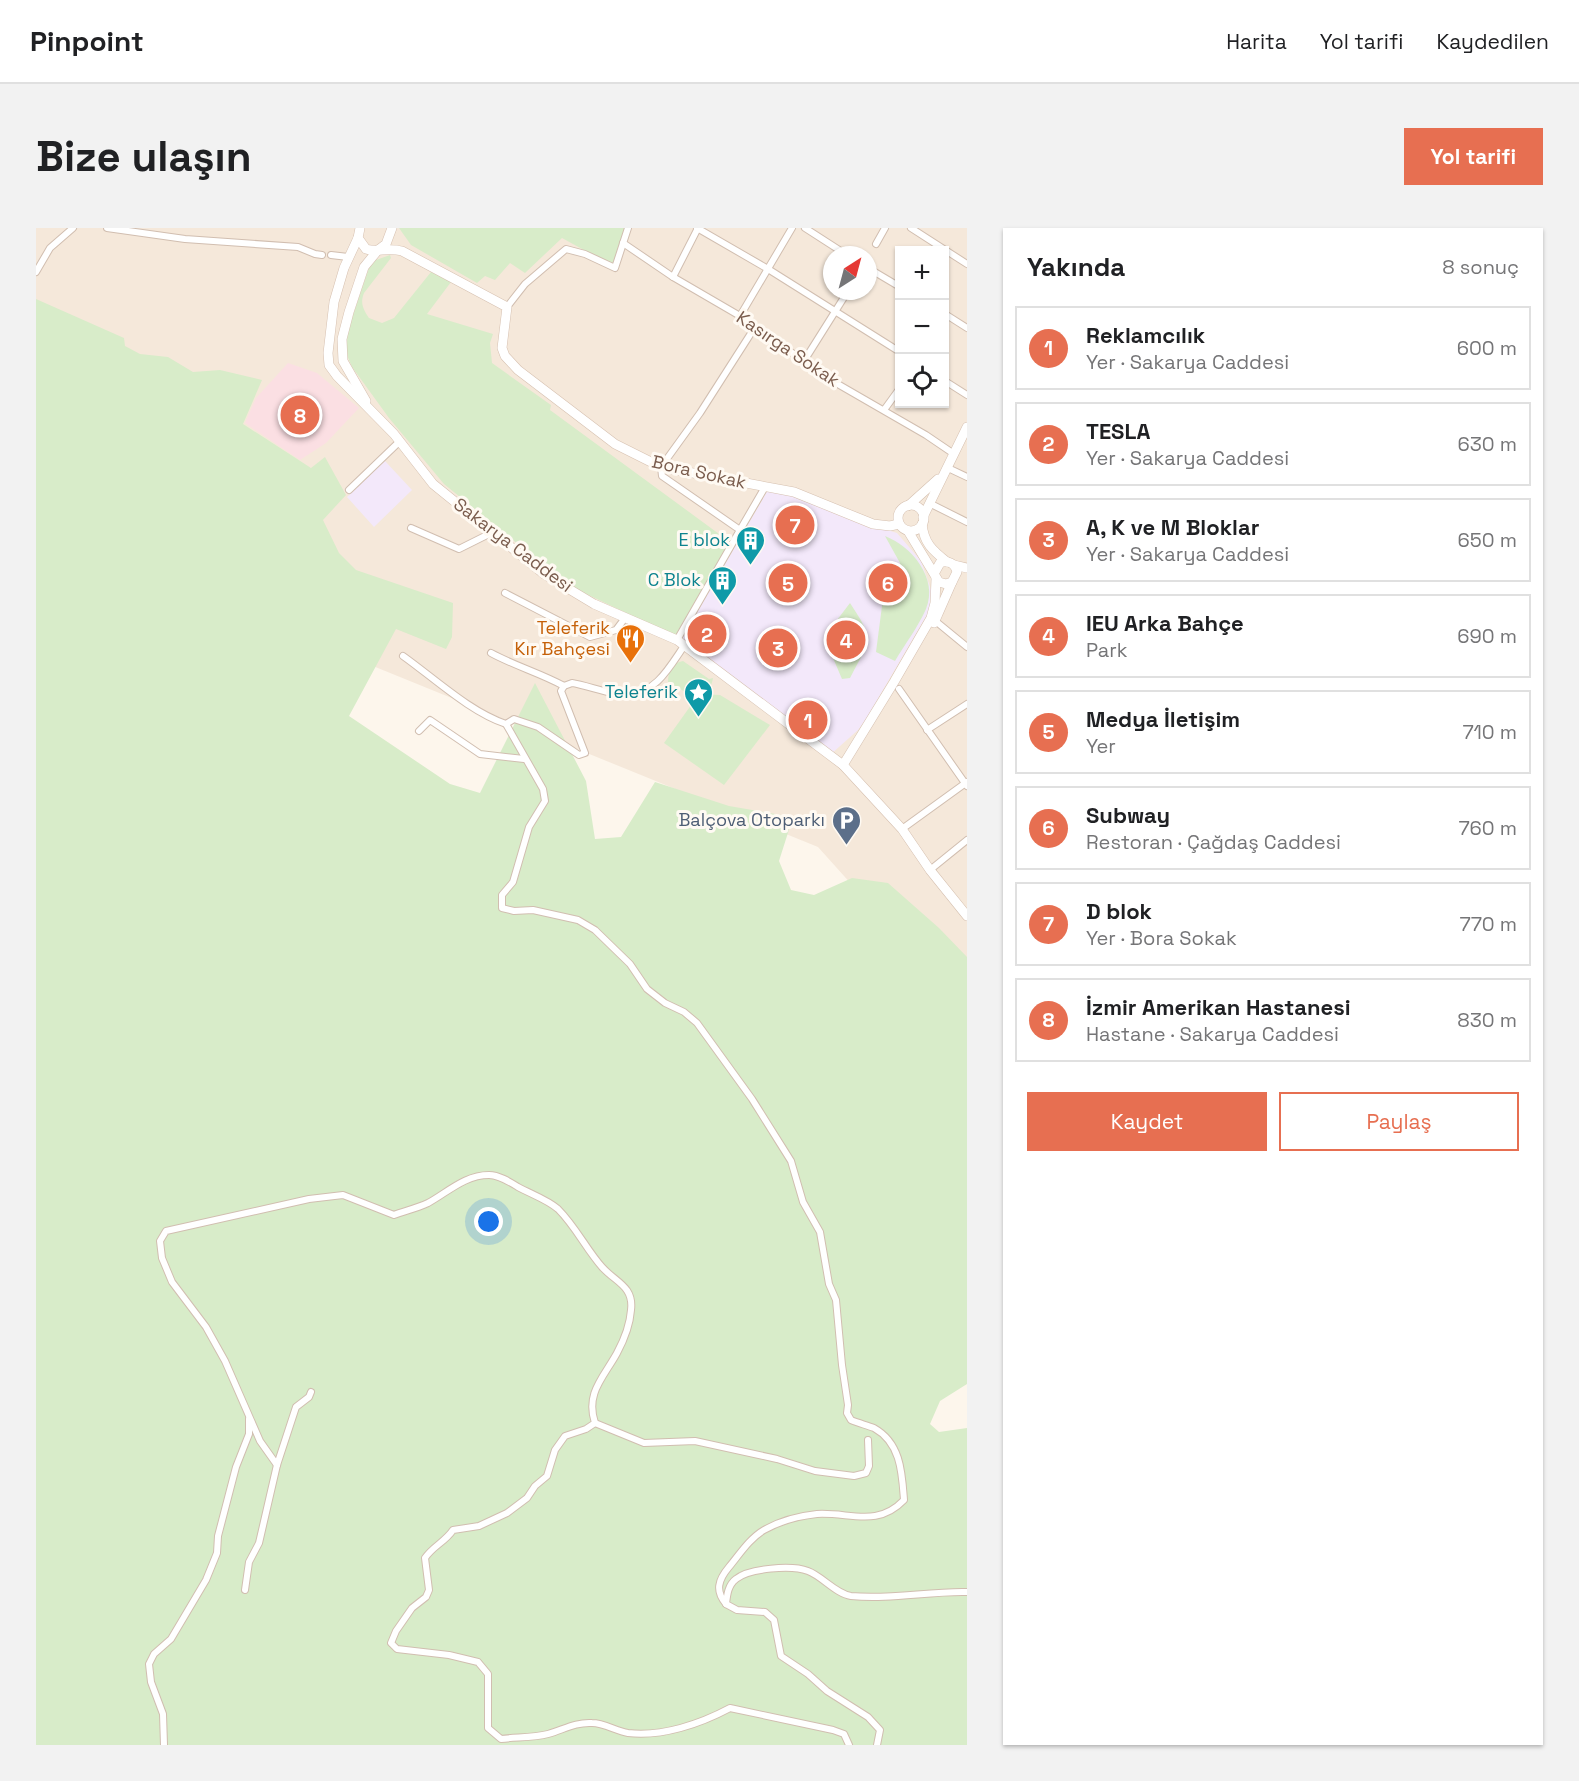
<!DOCTYPE html>
<html lang="tr">
<head>
<meta charset="utf-8">
<style>
	body { margin:0; font-family:"Space Grotesk",sans-serif; background:#f2f2f2; color:#202124 }
	.controls { position:absolute; right:18px; top:18px; display:grid; overflow:hidden; border-radius:0px; box-shadow:0 2px 4px #0004 }
	.controls button { width:54px; height:54px; display:grid; place-items:center; padding:0; border:0; border-bottom:2px solid #e0e0e0; background:#fff; color:#202124; font:30px sans-serif }
	.compass { position:absolute; left:787px; top:18px; width:54px; height:54px; border-radius:50%; background:#fff; box-shadow:0 2px 4px #0004; rotate:36deg }
	.you { position:absolute; left:453px; top:994px; width:21px; height:21px; margin:-15px; border:4px solid #fff; border-radius:50%; background:#1a73e8; box-shadow:0 0 0 9px #1a73e833 }
	.badge { display:grid; place-items:center; width:39px; height:39px; border-radius:50%; background:#e76f51; color:#fff; font-size:20px; font-weight:700 }
	.pin { position:absolute; translate:-50% -50%; border:3px solid #fff; box-shadow:0 2px 6px #0006 }
	.list { margin:0; padding:0; list-style:none }
	h2 { display:flex; justify-content:space-between; align-items:center; height:78px; margin:0; padding:0 24px; font-size:26px }
	h2 small { font-size:20px; font-weight:400; color:#757577 }
	.list li { display:grid; grid-template-columns:39px 1fr auto; gap:18px; align-items:center; box-sizing:border-box; height:84px; margin:0 12px 12px; padding:0 12px; border:2px solid #e0e0e0; border-radius:0px }
	.list b { display:block; font-size:22px; white-space:nowrap }
	.list p { margin:0; font-size:20px; white-space:nowrap; color:#757577 }
	.list em { font-size:20px; font-style:normal; color:#757577 }
	.actions { display:flex; gap:12px; padding:18px 24px }
	.actions a { flex:1; padding:14px 0; border:2px solid #e76f51; border-radius:0px; text-align:center; font-size:21px; color:#e76f51 }
	.actions .main { background:#e76f51; color:#fff }
	.icon { flex:none; width:33px; height:33px; fill:none; stroke:currentColor; stroke-width:2; stroke-linecap:round; stroke-linejoin:round }
	.map { position:relative; flex:none; width:931px; height:1517px; overflow:hidden; border-radius:0px }
	header { display:flex; align-items:center; gap:36px; box-sizing:border-box; height:84px; padding:0 30px; background:#fff; border-bottom:2px solid #e0e0e0 }
	header strong { font-size:28px }
	nav { display:flex; gap:33px; margin-inline-start:auto; font-size:21px }
	.intro { display:flex; align-items:center; justify-content:space-between; box-sizing:border-box; height:144px; padding:0 36px }
	h1 { margin:0; font-size:42px }
	.button { padding:15px 27px; border-radius:0px; background:#e76f51; color:#fff; font-size:21px; font-weight:700 }
	main { display:flex; gap:36px; padding:0 36px }
	aside { flex:1; background:#fff; border-radius:0px; box-shadow:0 2px 4px #0004 }
	.map>svg:first-child { display:block }
	.residential { fill:#f5e8da; fill-rule:evenodd }
	.education { fill:#f3e8fa }
	.medical { fill:#fbdfe3 }
	.green { fill:#d8ecc9 }
	.lines { fill:none; stroke-linecap:round; stroke-linejoin:round }
	.street-casing { stroke:#d1beb0; stroke-width:8 }
	.secondary-casing { stroke:#d6c0b0; stroke-width:10 }
	.street { stroke:#fff; stroke-width:6 }
	.secondary { stroke:#fff; stroke-width:9 }
	.labels { text-anchor:middle; stroke-width:6; stroke-linejoin:round; paint-order:stroke }
	.street-label { font-size:18px; fill:#7a5c4d; stroke:#fffaf3 }
	.culture-label { font-size:18px; fill:#0d838f; stroke:#fffaf3; text-anchor:end }
	.food-label { font-size:18px; fill:#c56008; stroke:#fffaf3; text-anchor:end }
	.service-label { font-size:18px; fill:#4e5e75; stroke:#fffaf3; text-anchor:end }
</style>
</head>
<body>
<header>
<strong>Pinpoint</strong>
<nav><a>Harita</a><a>Yol tarifi</a><a>Kaydedilen</a></nav>
</header>
<div class="intro"><h1>Bize ulaşın</h1><a class="button">Yol tarifi</a></div>
<main>
<div class="map">
<svg width="931" height="1517" viewBox="0 0 931 1517">
	<rect width="100%" height="100%" fill="#fdf6ec"/>
	<path class="residential" d="M0,0h931v785l-149,-166 -509,-207 -273,-235zM864,22h45v154h-45zM796,27h36v36h-36z"/>
	<g class="education">
		<polygon points="349,233 376,262 338,299 311,269"/>
		<polygon points="732,262 757,267 825,294 861,305 885,333 899,373 830,491 822,502 794,527 645,412"/>
	</g>
	<polygon class="medical" points="252,135 281,145 323,180 290,215 264,232 209,195 220,170"/>
	<g class="green">
		<polygon points="363,0 590,0 577,38 526,10 489,45 474,35 459,52 449,48 441,55 375,17"/>
		<path d="M354,27l1,3 -27,35c-4,10 -1,16 5,25l13,5 12,-5 37,-46 20,10 -24,32 66,20 -3,9 2,20 59,42 -1,5 180,132 -55,94 -95,-45 -50,-37 -86,-70 -55,-66 -37,-51 -6,-14 2,-23 21,-62 7,-8z"/>
		<polygon points="0,71 88,110 89,118 104,126 132,129 157,144 184,142 226,152 207,196 275,240 289,229 310,267 287,292 303,325 320,342 417,375 416,409 410,421 360,401 313,488 414,556 444,565 499,455 550,553 559,611 585,609 619,554 693,578 757,589 743,633 755,662 778,667 816,650 852,655 903,700 931,729 931,1156 904,1173 894,1196 903,1204 931,1200 931,1517 0,1517"/>
		<path d="M849,308c26,10 54,42 41,73 -8,18 -21,35 -31,52l-19,-9 6,-46 18,-34v-9z"/>
		<path d="M814,375c25,38 21,35 0,75l-8,1 -18,-42z"/>
		<path d="M647,433l26,18 4,-1c-2,10 -4,13 -14,14l-5,5 -26,-15c0,-10 4,-19 15,-21z"/>
		<polygon points="663,466 684,467 734,497 688,557 628,515"/>
	</g>
	<g class="lines">
		<defs>
			<g id="street">
				<polyline points="71,0 149,11 262,19 279,26 286,27"/>
				<polyline points="661,0 732,41 864,124"/>
				<polyline points="769,0 811,27"/>
				<polyline points="875,0 931,36"/>
				<polyline points="587,15 637,49 704,88 793,151 890,207 918,226"/>
				<polyline points="840,16 849,0"/>
				<polyline points="295,27 312,29"/>
				<polyline points="832,40 864,59"/>
				<polyline points="0,44 14,20 37,0"/>
				<polyline points="637,49 662,0"/>
				<polyline points="471,79 489,56 530,21 549,26 579,40 592,0"/>
				<polyline points="909,86 931,100"/>
				<polyline points="704,88 756,0"/>
				<polyline points="768,133 812,63"/>
				<polyline points="909,153 931,167"/>
				<polyline points="848,182 864,160"/>
				<polyline points="912,240 931,249"/>
				<polyline points="313,262 363,214"/>
				<polyline points="893,275 931,294"/>
				<polyline points="375,300 423,321 457,304"/>
				<polyline points="704,302 729,259"/>
				<polyline points="469,365 554,409 580,402 589,390"/>
				<polyline points="897,391 931,419"/>
				<polyline points="641,412 704,302 626,248 625,239 664,185 719,99"/>
				<path d="M455,425c24,13 49,20 73,33"/>
				<path d="M367,428c31,22 67,56 103,68l8,-5 24,8 41,28 6,-2 -24,-62 3,-5 8,-3c14,2 43,13 55,12 29,-2 42,-27 57,-49"/>
				<polyline points="863,461 931,558"/>
				<path d="M470,496l37,65 2,12 -16,26 -16,55 -11,13v13l12,3 19,-1 45,10 17,10 35,34 17,25 18,14 19,9 13,11 55,76 39,62 12,41 17,30 9,52 7,16 6,65 6,40 -1,8 4,7c7,3 15,5 23,8 27,15 28,45 30,72 -27,28 -54,12 -87,14 -19,2 -37,7 -53,16 -14,8 -25,25 -35,37 -11,13 -14,24 -3,37"/>
				<polyline points="891,502 931,476"/>
				<polyline points="383,503 394,492 444,526 488,531"/>
				<polyline points="866,601 931,554"/>
				<polyline points="894,642 931,612"/>
				<polyline points="559,1195 608,1215 659,1213 741,1231 779,1243 818,1248 830,1245 833,1238 832,1212"/>
				<path d="M241,1237l-17,-24 -35,-80 -19,-34 -34,-45 -10,-24 -2,-17 6,-10 143,-32 34,-4 51,20c11,-4 23,-7 34,-12 20,-11 37,-28 61,-28 10,0 21,7 29,12 13,7 30,13 40,22 18,18 28,40 44,58 13,15 32,19 29,43 -1,14 -7,30 -14,43 -13,24 -32,40 -22,70l-9,6 -21,7 -10,14 -8,26 -12,10 -8,12 -20,15 -28,13 -26,4c-8,12 -20,16 -28,28l4,32 -3,7 -14,11 -16,23 -5,12 6,6 52,6 29,7 10,12v54l13,11c15,-2 32,-1 47,-5 15,-4 27,-12 44,-11 12,0 24,8 36,10 34,4 72,-9 102,-25l103,22 11,4 5,11"/>
				<polyline points="209,1362 213,1334 223,1315 241,1237 260,1179 273,1169 275,1164"/>
				<polyline points="128,1517 127,1486 115,1454 113,1436 118,1426 135,1411 170,1352 181,1325 182,1308 200,1239 213,1206 213,1191"/>
				<path d="M841,1517l3,-15 -12,-13 -41,-26 -19,-17 -27,-18 -7,-36 -9,-8 -28,-2 -11,-6c1,-9 2,-19 10,-25 13,-11 56,-14 72,-8 14,5 28,23 43,25 39,4 78,-5 116,-4"/>
			</g>
			<g id="secondary">
				<path d="M324,0l-2,10 8,11c11,4 21,-2 36,2l105,56 -5,41 3,8 13,14 97,74 46,23 133,25 79,32 17,2 9,-2"/>
				<polyline points="322,10 308,40 298,74 292,125 293,137 301,148 358,206 397,256 508,346 558,376 641,412 807,537 866,601 894,642 931,688"/>
				<polyline points="330,173 307,133 306,111 313,84 328,39 342,22 350,16 356,0"/>
				<circle cx="875" cy="290" r="13"/>
				<polyline points="872,278 902,251"/>
				<polyline points="887,289 931,199"/>
				<path d="M886,296c2,19 10,26 25,38"/>
				<path d="M872,303l31,51 7,2 6,-2 5,-10c-2,-9 -9,-12 -17,-9l-5,9"/>
				<polyline points="918,337 931,340"/>
				<polyline points="898,395 916,354"/>
				<polyline points="807,537 858,454 895,390 899,375 900,351"/>
			</g>
		</defs>
		<use href="#street" class="street-casing"/>
		<use href="#secondary" class="secondary-casing"/>
		<use href="#street" class="street"/>
		<use href="#secondary" class="secondary"/>
	</g>
	<defs>
		<symbol id="building-pin" viewBox="-11 -11 22 30"><path d="M0 17L-7.5 6A9.5 9.5 0 1 1 7.5 6Z" fill="#0f9aa8" stroke="#fffaf3"/><path d="M-4-6H4V6H1V3H-1V6H-4ZM-2.5-4.3h1.7v1.8h-1.7ZM.8-4.3h1.7v1.8H.8ZM-2.5-1h1.7V.8h-1.7ZM.8-1h1.7V.8H.8Z" fill="#fff"/></symbol>
		<symbol id="restaurant-pin" viewBox="-11 -11 22 30"><path d="M0 17L-7.5 6A9.5 9.5 0 1 1 7.5 6Z" fill="#e8710a" stroke="#fffaf3"/><path d="M-5-6h1v4h1v-4h1v4h1v-4h1v5L-1.5 .5V6h-2V.5L-5-1ZM5-6V6H3V1.5H1.5Q1.5-4 5-6Z" fill="#fff"/></symbol>
		<symbol id="sight-pin" viewBox="-11 -11 22 30"><path d="M0 17L-7.5 6A9.5 9.5 0 1 1 7.5 6Z" fill="#0f9aa8" stroke="#fffaf3"/><path d="M0-6L1.8-2.2L6-1.7L2.9 1.2L3.7 5.4L0 3.3L-3.7 5.4L-2.9 1.2L-6-1.7L-1.8-2.2Z" fill="#fff"/></symbol>
		<symbol id="parking-pin" viewBox="-11 -11 22 30"><path d="M0 17L-7.5 6A9.5 9.5 0 1 1 7.5 6Z" fill="#5c6f8a" stroke="#fffaf3"/><path d="M-3.5-5.5H1a3.5 3.5 0 0 1 0 7H-1V5.5H-3.5ZM-1-3.4V-.6H.8a1.4 1.4 0 0 0 0-2.8Z" fill="#fff"/></symbol>
	</defs>
	<g fill-rule="evenodd">
		<use href="#building-pin" x="698" y="296" width="33" height="45"/>
		<use href="#building-pin" x="670" y="336" width="33" height="45"/>
		<use href="#restaurant-pin" x="578" y="394" width="33" height="45"/>
		<use href="#sight-pin" x="646" y="448" width="33" height="45"/>
		<use href="#parking-pin" x="794" y="576" width="33" height="45"/>
	</g>
	<g class="labels">
		<g class="street-label">
			<text transform="translate(752 121) rotate(34)" y="6">Kasırga Sokak</text>
			<text transform="translate(663 244) rotate(13)" y="6">Bora Sokak</text>
			<text transform="translate(477 317) rotate(37)" y="6">Sakarya Caddesi</text>
		</g>
		<g class="culture-label">
			<text x="694" y="318">E blok</text>
			<text x="665" y="358">C Blok</text>
			<text x="642" y="470">Teleferik</text>
		</g>
		<g class="food-label">
			<text x="574" y="406">Teleferik<tspan x="574" dy="21">Kır Bahçesi</tspan></text>
		</g>
		<g class="service-label">
			<text x="789" y="598">Balçova Otoparkı</text>
		</g>
	</g>
</svg>
<div class="controls">
<button>+</button>
<button>−</button>
<button><svg class="icon" aria-label="locate" viewBox="0 0 24 24"><circle cx="12" cy="12" r="6"/><path d="M12 2v4M12 18v4M2 12h4M18 12h4"/></svg></button>
</div>
<svg class="compass" viewBox="-18 -18 36 36"><path d="M0-13l5 13h-10z" fill="#e53935"/><path d="M0 13l5-13h-10z" fill="#757577"/></svg>
<div class="you"></div>
<div class="pin badge" style="left:772px;top:492px">1</div>
<div class="pin badge" style="left:671px;top:406px">2</div>
<div class="pin badge" style="left:742px;top:420px">3</div>
<div class="pin badge" style="left:810px;top:412px">4</div>
<div class="pin badge" style="left:752px;top:355px">5</div>
<div class="pin badge" style="left:852px;top:355px">6</div>
<div class="pin badge" style="left:759px;top:297px">7</div>
<div class="pin badge" style="left:264px;top:187px">8</div>
</div>
<aside>
<h2>Yakında<small>8 sonuç</small></h2>
<ul class="list">
<li><span class="badge">1</span><div><b>Reklamcılık</b><p>Yer · Sakarya Caddesi</p></div><em>600 m</em></li>
<li><span class="badge">2</span><div><b>TESLA</b><p>Yer · Sakarya Caddesi</p></div><em>630 m</em></li>
<li><span class="badge">3</span><div><b>A, K ve M Bloklar</b><p>Yer · Sakarya Caddesi</p></div><em>650 m</em></li>
<li><span class="badge">4</span><div><b>IEU Arka Bahçe</b><p>Park</p></div><em>690 m</em></li>
<li><span class="badge">5</span><div><b>Medya İletişim</b><p>Yer</p></div><em>710 m</em></li>
<li><span class="badge">6</span><div><b>Subway</b><p>Restoran · Çağdaş Caddesi</p></div><em>760 m</em></li>
<li><span class="badge">7</span><div><b>D blok</b><p>Yer · Bora Sokak</p></div><em>770 m</em></li>
<li><span class="badge">8</span><div><b>İzmir Amerikan Hastanesi</b><p>Hastane · Sakarya Caddesi</p></div><em>830 m</em></li>
</ul>
<div class="actions"><a class="main">Kaydet</a><a>Paylaş</a></div>
</aside>
</main>
</body>
</html>
